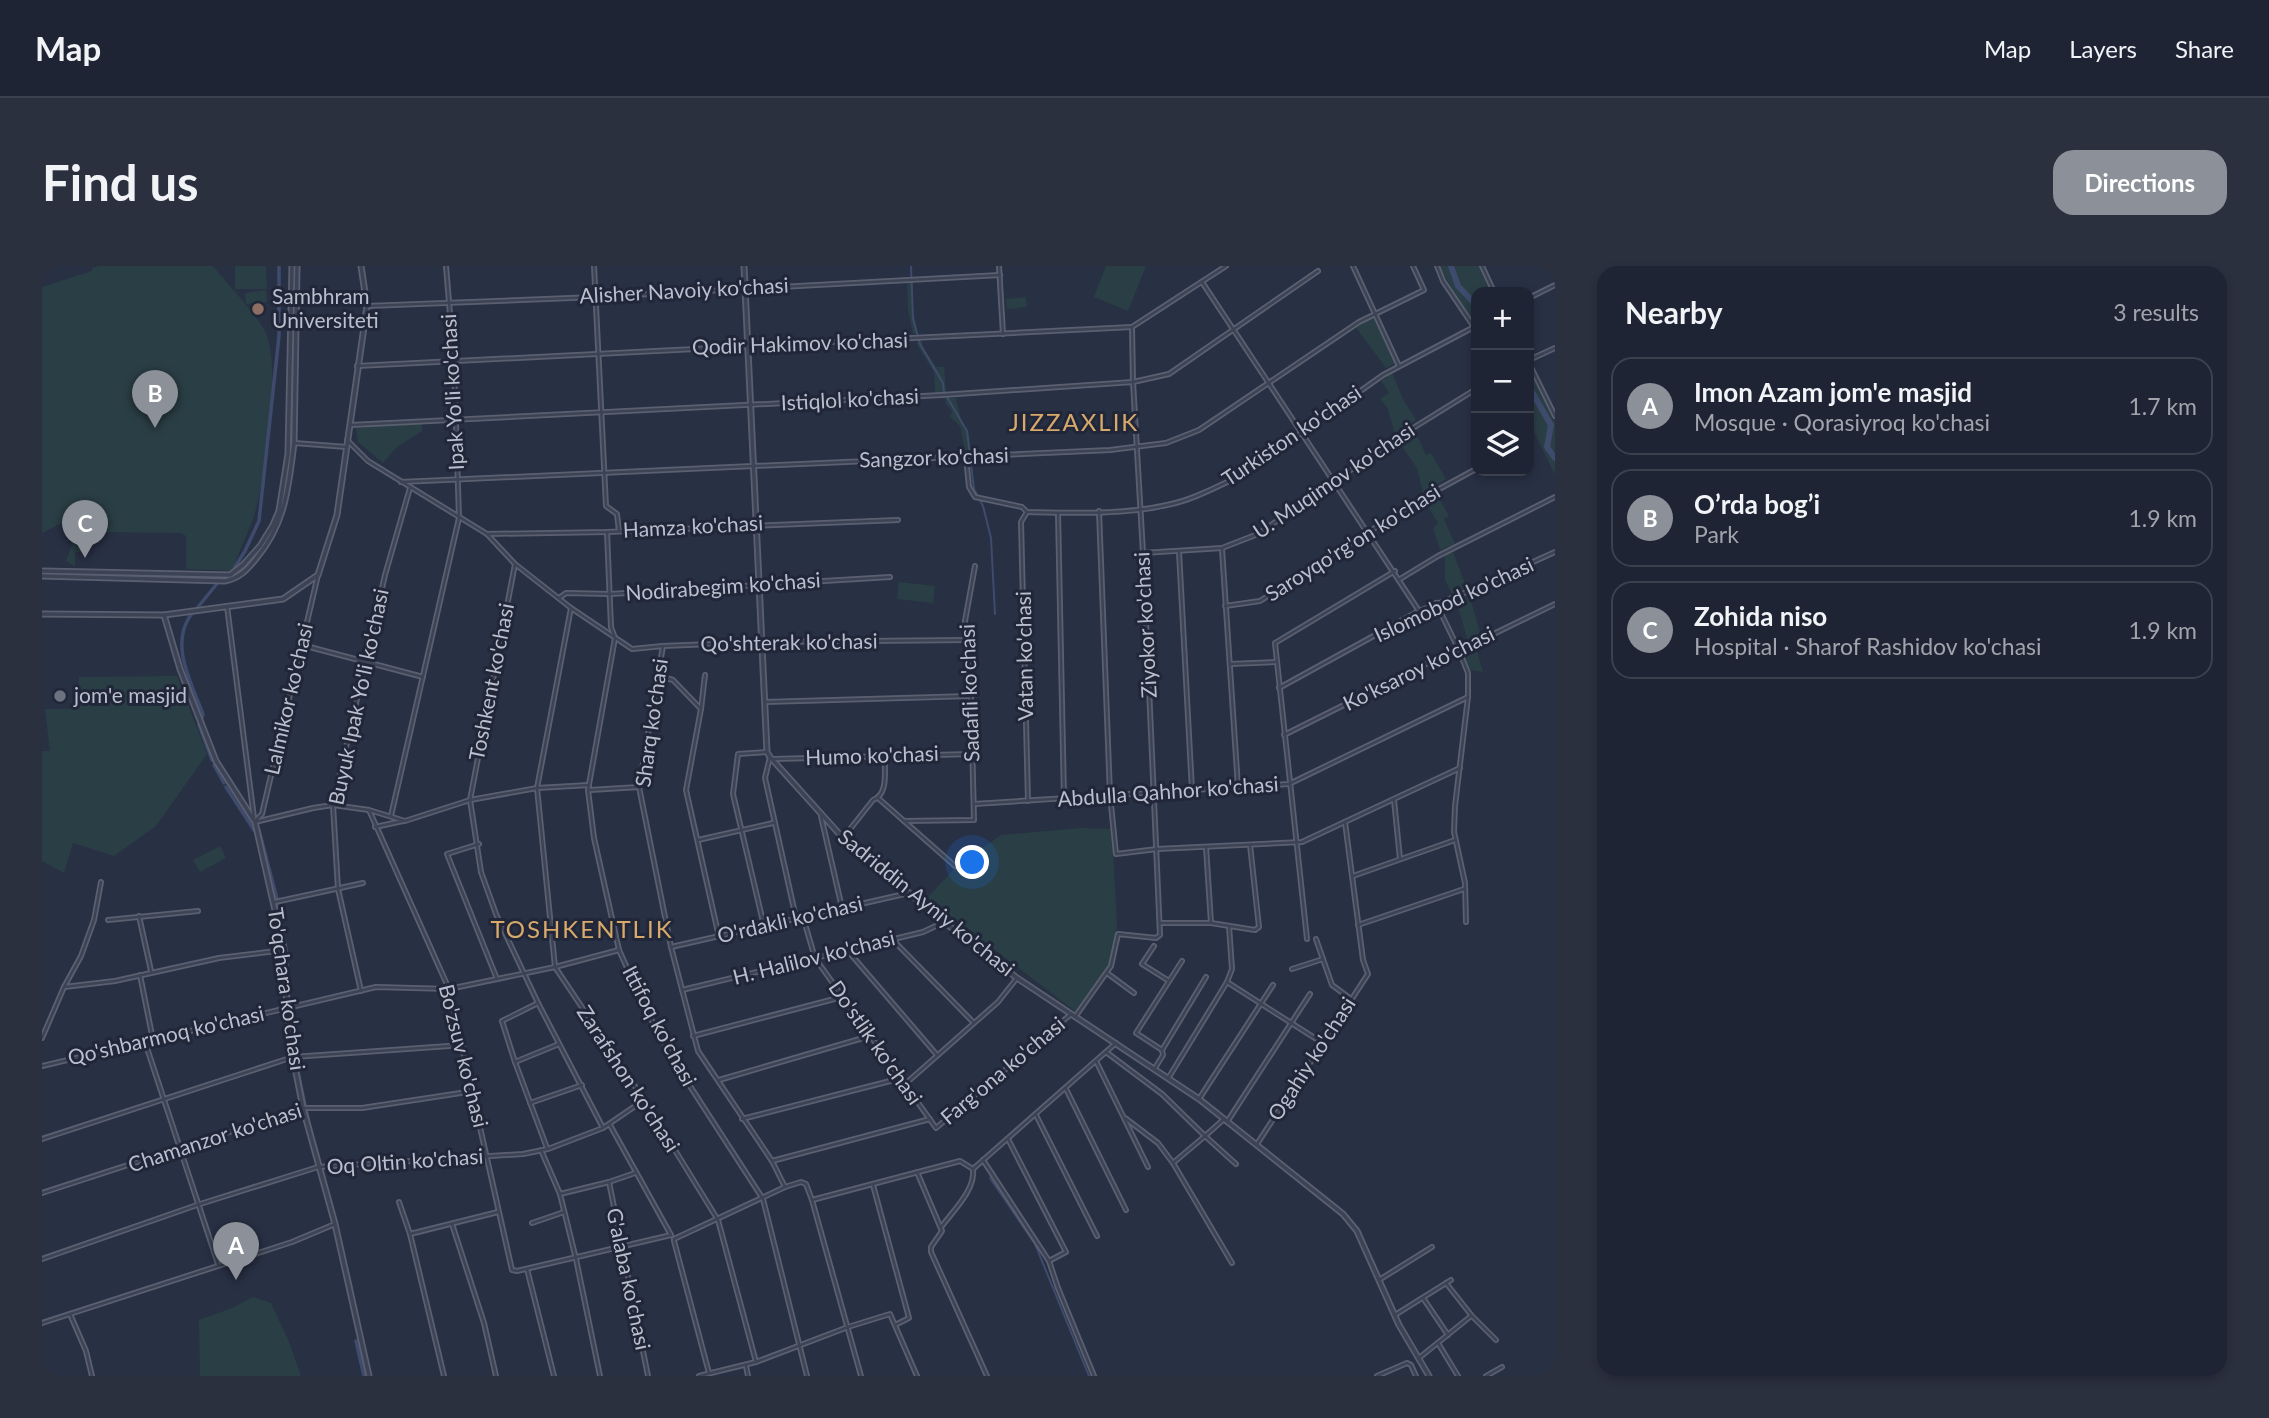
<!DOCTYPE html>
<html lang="en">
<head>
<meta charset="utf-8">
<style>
	body { margin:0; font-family:Lato,sans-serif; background:#2b303f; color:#f1f3f6 }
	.controls { position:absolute; right:21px; top:21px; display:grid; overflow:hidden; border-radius:14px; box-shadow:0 4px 10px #0003 }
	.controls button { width:63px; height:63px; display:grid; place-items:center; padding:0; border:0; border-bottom:2px solid #3c414e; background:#1e2433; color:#f1f3f6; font:35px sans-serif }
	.you { position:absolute; left:931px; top:597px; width:24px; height:24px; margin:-18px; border:5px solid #fff; border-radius:50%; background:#1a73e8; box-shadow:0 0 0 10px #1a73e833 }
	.badge { display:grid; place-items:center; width:46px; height:46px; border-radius:50%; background:#8c9099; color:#fff; font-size:23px; font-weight:700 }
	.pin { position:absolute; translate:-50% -58px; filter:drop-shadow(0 2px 4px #0008) }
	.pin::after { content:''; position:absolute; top:37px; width:24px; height:21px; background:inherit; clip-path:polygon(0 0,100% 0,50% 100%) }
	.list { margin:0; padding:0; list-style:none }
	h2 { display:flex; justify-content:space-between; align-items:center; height:91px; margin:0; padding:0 28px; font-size:30px }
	h2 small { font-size:23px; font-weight:400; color:#a1a4ac }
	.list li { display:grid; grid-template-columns:46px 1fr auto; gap:21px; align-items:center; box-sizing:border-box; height:98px; margin:0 14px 14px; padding:0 14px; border:2px solid #3c414e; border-radius:21px }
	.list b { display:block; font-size:26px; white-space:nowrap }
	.list p { margin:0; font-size:23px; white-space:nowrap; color:#a1a4ac }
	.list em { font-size:23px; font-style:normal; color:#a1a4ac }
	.icon { flex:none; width:38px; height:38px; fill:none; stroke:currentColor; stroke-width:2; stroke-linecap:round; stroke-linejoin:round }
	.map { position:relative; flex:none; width:1513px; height:1110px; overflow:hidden; border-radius:21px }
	header { display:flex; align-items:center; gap:42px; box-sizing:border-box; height:98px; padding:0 35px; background:#1e2433; border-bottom:2px solid #3c414e }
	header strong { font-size:33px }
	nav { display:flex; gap:38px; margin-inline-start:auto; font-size:24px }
	.intro { display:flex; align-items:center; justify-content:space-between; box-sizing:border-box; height:168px; padding:0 42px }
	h1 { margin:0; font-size:49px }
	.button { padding:18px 32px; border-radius:21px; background:#8c9099; color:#fff; font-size:24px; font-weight:700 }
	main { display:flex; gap:42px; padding:0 42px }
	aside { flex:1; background:#1e2433; border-radius:21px; box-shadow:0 4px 10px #0003 }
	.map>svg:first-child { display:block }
	.green { fill:#2a3e45 }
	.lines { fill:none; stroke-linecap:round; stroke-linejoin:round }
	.stream { stroke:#3e4b6d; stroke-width:2 }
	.canal { stroke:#3e4b6d; stroke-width:3.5 }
	.river { stroke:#3e4b6d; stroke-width:6 }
	.minor-casing { stroke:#5b6071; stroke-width:6 }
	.tertiary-casing { stroke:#5b6071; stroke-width:7 }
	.minor { stroke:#3c4354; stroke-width:2.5 }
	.tertiary { stroke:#3c4354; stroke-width:3.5 }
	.education-dot { fill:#8d6e63; stroke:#212739; stroke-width:2.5 }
	.worship-dot { fill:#6b7280; stroke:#212739; stroke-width:2.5 }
	.labels { text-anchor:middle; stroke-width:6; stroke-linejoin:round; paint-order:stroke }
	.street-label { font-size:21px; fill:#babfcd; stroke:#212739 }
	.poi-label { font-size:21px; fill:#babfcd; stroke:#212739; text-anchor:start }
	.quarter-label { font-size:24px; letter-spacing:2px; fill:#d7a96b; stroke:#212739 }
</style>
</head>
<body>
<header>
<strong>Map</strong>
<nav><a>Map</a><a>Layers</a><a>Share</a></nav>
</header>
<div class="intro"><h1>Find us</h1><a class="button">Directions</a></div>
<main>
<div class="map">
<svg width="1513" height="1110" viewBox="0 0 1513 1110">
	<rect width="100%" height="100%" fill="#283044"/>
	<g class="green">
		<path d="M57,0h114c16,20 38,42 51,63 19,33 2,150 -10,187 -6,19 -16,35 -21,55l-47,-2v-33l-5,-3 -82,-1v6h-13l-1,14h-10v14l-9,-5 10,-29 -16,-8 -18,9v-246l50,-16v-3z"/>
		<polygon points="193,0 224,0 225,23 193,23"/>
		<polygon points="1064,0 1104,0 1086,45 1052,31"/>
		<polygon points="1397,0 1437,0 1448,26 1434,26 1434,58 1416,33"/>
		<polygon points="871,16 871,44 876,67 871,68 866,44 865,17"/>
		<polygon points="224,24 225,36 204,38 203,27"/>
		<polygon points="984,31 985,41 965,43 964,33"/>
		<polygon points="1332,50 1354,97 1344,102 1315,63 1315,60"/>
		<polygon points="880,75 881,81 894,101 902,101 904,126 893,127 892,106 874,77"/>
		<polygon points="1487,104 1513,156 1513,209 1487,155"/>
		<polygon points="1350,107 1361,133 1374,154 1353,168 1345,141 1338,133 1347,127 1339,115"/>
		<polygon points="903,131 914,132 919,153 927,168 929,185 923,185 918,160 908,151 910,145 904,138"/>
		<polygon points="375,157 380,158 380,165 355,181 341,197 316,176 314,162"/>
		<polygon points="1372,163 1384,189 1389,187 1404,213 1381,227 1375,202 1356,175"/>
		<polygon points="1394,227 1407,250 1402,253 1413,278 1398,284 1391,262 1396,257 1383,236"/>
		<polygon points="1411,286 1425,323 1410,328 1403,314 1403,289"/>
		<polygon points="857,316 893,320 891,337 855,333"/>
		<polygon points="1427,328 1439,370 1426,375 1414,334"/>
		<polygon points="1433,379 1441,406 1425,403 1418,383"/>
		<polygon points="135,410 165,488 114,560 72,590 31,577 22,607 0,595 0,485 8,485 3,443 36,443 37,411"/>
		<polygon points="1038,562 1070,563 1075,658 1068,700 1034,746 885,632 916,599 959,569"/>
		<polygon points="178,580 184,592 158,606 151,594"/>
		<polygon points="211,1031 229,1037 248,1078 259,1110 158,1110 157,1054 190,1042"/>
	</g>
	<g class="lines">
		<g class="stream">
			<polyline points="869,0 871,53 878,78 901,117 902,126 925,165 932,223 941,240 949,272 953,348"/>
			<polyline points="948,912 993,978 1047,1110"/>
		</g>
		<g class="canal">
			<polyline points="193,301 203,285 217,255 237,70 237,0"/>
			<polyline points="156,341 178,314"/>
			<path d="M151,346c-25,31 -2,70 10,102l-1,4"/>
			<polyline points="157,459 170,494"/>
			<polyline points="172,499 182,517"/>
			<polyline points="184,521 212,564"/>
			<polyline points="217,564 235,633"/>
			<polyline points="236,638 244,683 247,739"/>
			<polyline points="248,744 253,788"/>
			<polyline points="253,791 263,839"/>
			<polyline points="264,844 270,870"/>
			<polyline points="283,916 309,1021"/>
			<polyline points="314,1075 322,1110"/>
		</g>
		<g class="river">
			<polyline points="1409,0 1416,20 1434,39"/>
			<polyline points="1487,121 1509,159 1505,181 1513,192"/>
		</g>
		<defs>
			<g id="minor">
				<polyline points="552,0 564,240 575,248 577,265"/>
				<polyline points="957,0 961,68"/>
				<polyline points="1311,0 1357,100"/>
				<polyline points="1395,0 1401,15 1434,64"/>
				<polyline points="1440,0 1452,26"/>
				<polyline points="1160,16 1377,345"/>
				<polyline points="1487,32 1513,19"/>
				<polyline points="325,40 554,31 958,9"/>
				<polyline points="1487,94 1513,82"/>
				<polyline points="1487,97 1513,150"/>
				<polyline points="315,100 1090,61 1184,0"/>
				<polyline points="309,159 900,129 1091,116 1127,108 1276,5"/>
				<polyline points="305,174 326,195 445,268 473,298 529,342 495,522 513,701 602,834 676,954 714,1096"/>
				<polyline points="252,177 305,181"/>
				<path d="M924,191l3,30 6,10 47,10 5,5c44,1 97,3 140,-7 26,-5 51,-19 75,-30l141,-100 91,-48"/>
				<polyline points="359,216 1068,184 1124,177 1157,164 1317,56 1382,24 1371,0"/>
				<polyline points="1057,245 1068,529 1074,588 1115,583 1260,576 1418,502"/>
				<polyline points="985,246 979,256 986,535"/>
				<polyline points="1016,247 1022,533"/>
				<polyline points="565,266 569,361 573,372 546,524 552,572 577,684 604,744 635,800 721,933 765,1110"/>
				<polyline points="445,268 565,266 856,254"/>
				<polyline points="1180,283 1196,521"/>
				<polyline points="1137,286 1150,524"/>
				<polyline points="1101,287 1180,282 1216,268 1355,172 1434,123"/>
				<polyline points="473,298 428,534 439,606 454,648 496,737 560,860"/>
				<polyline points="1358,313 1396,290 1513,231"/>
				<polyline points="517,332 524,327 568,328 848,311"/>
				<polyline points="1394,337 1416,382 1426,407 1426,431 1413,540 1412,566 1423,617 1424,656"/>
				<polyline points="185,340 212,552"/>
				<polyline points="1183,340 1218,335 1377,234 1434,203"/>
				<polyline points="529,342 590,383 621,380 719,376 925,374"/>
				<polyline points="260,379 381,411"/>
				<polyline points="621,380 597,521 629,681 656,785 730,895 743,921"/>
				<polyline points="1188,398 1233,396"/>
				<polyline points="617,410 631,414 659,443 644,524 677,671"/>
				<polyline points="1237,422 1377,345 1432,323 1513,286"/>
				<polyline points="723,436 929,430"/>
				<polyline points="659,443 663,409"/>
				<polyline points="1242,469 1416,382 1431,378 1513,338"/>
				<polyline points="728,491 723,512 754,652"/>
				<polyline points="731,493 930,488"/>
				<polyline points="548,524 597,521"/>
				<polyline points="836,532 862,555 932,554 929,430 923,355 933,300"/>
				<polyline points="1352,534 1358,593"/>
				<polyline points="932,538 1247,518 1426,431"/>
				<polyline points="327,544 407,723 470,1004 475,1005 629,969"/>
				<polyline points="349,550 417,252 412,96 404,0"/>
				<polyline points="779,550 800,642"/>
				<polyline points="213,555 220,548 276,309"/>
				<polyline points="862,555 913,600"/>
				<polyline points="213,556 271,542 291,539 327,544 363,555 428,534 495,522 547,519"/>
				<polyline points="333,561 361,555"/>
				<path d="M801,572l30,-38c16,-6 11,-29 12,-44"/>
				<polyline points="656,574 731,557"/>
				<polyline points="437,578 405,588 455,713"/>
				<polyline points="1164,581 1169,657"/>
				<polyline points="1311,610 1413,574"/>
				<polyline points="233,636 321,617"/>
				<polyline points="97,650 109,705"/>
				<polyline points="761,651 773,692 894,862 1028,749"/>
				<polyline points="66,654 156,645"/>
				<polyline points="1118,657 1169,657 1213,664 1217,661 1208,579"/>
				<polyline points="1316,659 1422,623"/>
				<polyline points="722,660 691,528 696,488 725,486"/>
				<polyline points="1265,673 1233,377 1353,305"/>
				<polyline points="1274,673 1290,719 1309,733"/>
				<polyline points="851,674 931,756"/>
				<polyline points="1112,680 1100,698 1127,715"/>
				<polyline points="629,681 867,627"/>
				<polyline points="806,685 895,789"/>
				<polyline points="1250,703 1281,693"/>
				<polyline points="1065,707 1092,727"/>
				<polyline points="98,709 111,774"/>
				<polyline points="1185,716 1279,776"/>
				<polyline points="22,721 73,715 177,692 242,684"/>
				<polyline points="640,724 881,666 902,656"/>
				<polyline points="319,725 296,623 291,539 343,309 368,222"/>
				<polyline points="496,737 460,755 473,796 505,882"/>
				<polyline points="1033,751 1069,700 1076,668 1114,672 1118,669 1101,287 1091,116 1090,61"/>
				<polyline points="651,770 800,731"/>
				<polyline points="0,772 22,721 39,690 52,654 59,616"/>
				<polyline points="103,776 176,998"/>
				<polyline points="1120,784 1164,711"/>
				<polyline points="1064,786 1120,828 1163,870 1131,897"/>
				<polyline points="1054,795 1106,901"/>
				<polyline points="473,796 517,778"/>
				<polyline points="0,800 334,721 407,723 513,701 577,684"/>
				<polyline points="1113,802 1121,789 1120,784 1094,767 1140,695"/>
				<polyline points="1127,811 1185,716 1190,703 1187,660"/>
				<polyline points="677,814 828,770"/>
				<polyline points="862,819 956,736 975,712"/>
				<polyline points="1024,823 1084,944"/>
				<polyline points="1157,833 1231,719"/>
				<polyline points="488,837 540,819"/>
				<polyline points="994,849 1055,970"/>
				<polyline points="1083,852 1116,877 1131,897 1190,997"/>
				<polyline points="700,853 856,813"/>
				<polyline points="1182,853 1163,870 1194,898"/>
				<polyline points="1185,856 1268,728"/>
				<polyline points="568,859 629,969"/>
				<polyline points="0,873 251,791 421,779"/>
				<polyline points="1215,878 1326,708 1321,694 1303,556"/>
				<polyline points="499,884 518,928"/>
				<polyline points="941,894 1007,995 1024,986 966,873"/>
				<polyline points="730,895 888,853"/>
				<polyline points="875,906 900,965 889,981 889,986 945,1110"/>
				<polyline points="567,916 606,1110"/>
				<polyline points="831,919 867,1052 853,1059"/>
				<polyline points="0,927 261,842 320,842 432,825"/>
				<polyline points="770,934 819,1110"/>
				<polyline points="357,936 368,968 402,1110"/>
				<polyline points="490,957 522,946"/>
				<polyline points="410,958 442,1057 454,1110"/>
				<path d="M900,960c11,-15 34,-37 31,-57"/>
				<polyline points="368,968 456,946"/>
				<polyline points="632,973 743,921 759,916 764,918 770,934 918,895 931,903 1074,777"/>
				<polyline points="632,975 667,1107"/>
				<polyline points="0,993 155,939 276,901 481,888 506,883 561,862 602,834"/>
				<polyline points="1007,995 1016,1022 1052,1110"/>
				<polyline points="485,1003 512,1110"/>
				<polyline points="1337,1014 1390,981"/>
				<polyline points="1404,1017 1430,1050 1454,1074"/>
				<polyline points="1381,1032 1406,1069"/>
				<polyline points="28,1048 44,1085 50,1110"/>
				<polyline points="1353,1049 1409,1014"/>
				<polyline points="0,1057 250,976 293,958"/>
				<polyline points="1396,1077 1416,1110"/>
				<polyline points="1377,1092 1429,1050"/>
				<polyline points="704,1100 706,1110"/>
				<polyline points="558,1110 534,993 518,928 567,916 593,907"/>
				<polyline points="657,1110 714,1096 806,1061 848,1048 875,1110"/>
				<polyline points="1335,1110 1365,1097 1369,1099 1374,1110"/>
				<polyline points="1444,1110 1460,1101"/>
			</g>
			<g id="tertiary">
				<polyline points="702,0 725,486 728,491 801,572 902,656 975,712 1157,833 1301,948 1315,965 1357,1059 1387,1110"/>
				<polyline points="0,305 188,309 201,299 218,280 231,259 237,245 246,188 250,0"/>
				<path d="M0,310l183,5c14,-3 21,-10 30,-21 31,-37 33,-71 39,-117l3,-177"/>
				<polyline points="0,348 122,349 241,333 276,309 295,249 325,40 319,0"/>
				<polyline points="122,349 138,403 174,495 213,556 242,684 245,741 251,791 261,842 293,958 327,1110"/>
			</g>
		</defs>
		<use href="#minor" class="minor-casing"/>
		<use href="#tertiary" class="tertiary-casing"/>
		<use href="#minor" class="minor"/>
		<use href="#tertiary" class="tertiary"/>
	</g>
	<circle class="education-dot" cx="216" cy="43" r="7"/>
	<circle class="worship-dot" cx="18" cy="430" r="7"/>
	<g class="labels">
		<g class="street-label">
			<text transform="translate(642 25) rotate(-3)" y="7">Alisher Navoiy ko'chasi</text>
			<text transform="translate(758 78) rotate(-2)" y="7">Qodir Hakimov ko'chasi</text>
			<text transform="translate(411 126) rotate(-93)" y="7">Ipak Yo'li ko'chasi</text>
			<text transform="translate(808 134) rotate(-3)" y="7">Istiqlol ko'chasi</text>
			<text transform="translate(1250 170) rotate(-34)" y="7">Turkiston ko'chasi</text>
			<text transform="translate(892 192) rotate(-2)" y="7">Sangzor ko'chasi</text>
			<text transform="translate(1292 215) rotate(-34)" y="7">U. Muqimov ko'chasi</text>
			<text transform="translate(651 261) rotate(-3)" y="7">Hamza ko'chasi</text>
			<text transform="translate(1311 277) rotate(-32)" y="7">Saroyqo'rg'on ko'chasi</text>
			<text transform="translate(681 321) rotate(-4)" y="7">Nodirabegim ko'chasi</text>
			<text transform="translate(1412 334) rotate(-25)" y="7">Islomobod ko'chasi</text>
			<text transform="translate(1104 359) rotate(-93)" y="7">Ziyokor ko'chasi</text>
			<text transform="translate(747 377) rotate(-1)" y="7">Qo'shterak ko'chasi</text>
			<text transform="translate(983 390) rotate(-91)" y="7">Vatan ko'chasi</text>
			<text transform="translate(1377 403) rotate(-26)" y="7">Ko'ksaroy ko'chasi</text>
			<text transform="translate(450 416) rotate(-79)" y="7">Toshkent ko'chasi</text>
			<text transform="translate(928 427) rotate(-92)" y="7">Sadafli ko'chasi</text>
			<text transform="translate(317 431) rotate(-78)" y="7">Buyuk Ipak Yo'li ko'chasi</text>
			<text transform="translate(247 433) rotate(-77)" y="7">Lalmikor ko'chasi</text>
			<text transform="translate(610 457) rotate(-82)" y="7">Sharq ko'chasi</text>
			<text transform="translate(830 490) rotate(-2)" y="7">Humo ko'chasi</text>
			<text transform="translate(1126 526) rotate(-4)" y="7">Abdulla Qahhor ko'chasi</text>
			<text transform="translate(884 637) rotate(39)" y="7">Sadriddin Ayniy ko'chasi</text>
			<text transform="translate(748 654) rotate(-13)" y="7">O'rdakli ko'chasi</text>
			<text transform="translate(772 692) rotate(-14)" y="7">H. Halilov ko'chasi</text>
			<text transform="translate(244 723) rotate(82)" y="7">To'qchara ko'chasi</text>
			<text transform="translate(617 760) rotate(62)" y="7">Ittifoq ko'chasi</text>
			<text transform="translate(124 770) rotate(-13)" y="7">Qo'shbarmoq ko'chasi</text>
			<text transform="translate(833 777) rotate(55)" y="7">Do'stlik ko'chasi</text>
			<text transform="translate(421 790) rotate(76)" y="7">Bo'zsuv ko'chasi</text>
			<text transform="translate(1270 793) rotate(-57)" y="7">Ogahiy ko'chasi</text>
			<text transform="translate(961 805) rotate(-40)" y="7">Farg'ona ko'chasi</text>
			<text transform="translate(586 813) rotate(57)" y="7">Zarafshon ko'chasi</text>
			<text transform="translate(173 872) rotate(-18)" y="7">Chamanzor ko'chasi</text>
			<text transform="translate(363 896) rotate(-4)" y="7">Oq Oltin ko'chasi</text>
			<text transform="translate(586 1013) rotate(78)" y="7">G'alaba ko'chasi</text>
		</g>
		<g class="poi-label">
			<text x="230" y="38">Sambhram<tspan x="230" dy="24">Universiteti</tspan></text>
			<text x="32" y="437">jom'e masjid</text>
		</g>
		<g class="quarter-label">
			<text x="1032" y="165">JIZZAXLIK</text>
			<text x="540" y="672">TOSHKENTLIK</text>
		</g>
	</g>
</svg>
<div class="controls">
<button>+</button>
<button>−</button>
<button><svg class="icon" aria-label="layers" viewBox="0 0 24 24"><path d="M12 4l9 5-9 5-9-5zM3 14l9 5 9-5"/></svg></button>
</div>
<div class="you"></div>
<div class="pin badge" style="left:194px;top:1014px">A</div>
<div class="pin badge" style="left:113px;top:162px">B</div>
<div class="pin badge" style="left:43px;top:292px">C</div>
</div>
<aside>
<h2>Nearby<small>3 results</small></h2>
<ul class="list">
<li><span class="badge">A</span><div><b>Imon Azam jom'e masjid</b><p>Mosque · Qorasiyroq ko'chasi</p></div><em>1.7 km</em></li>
<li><span class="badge">B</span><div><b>O’rda bog’i</b><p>Park</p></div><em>1.9 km</em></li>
<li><span class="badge">C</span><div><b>Zohida niso</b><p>Hospital · Sharof Rashidov ko'chasi</p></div><em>1.9 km</em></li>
</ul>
</aside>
</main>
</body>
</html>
